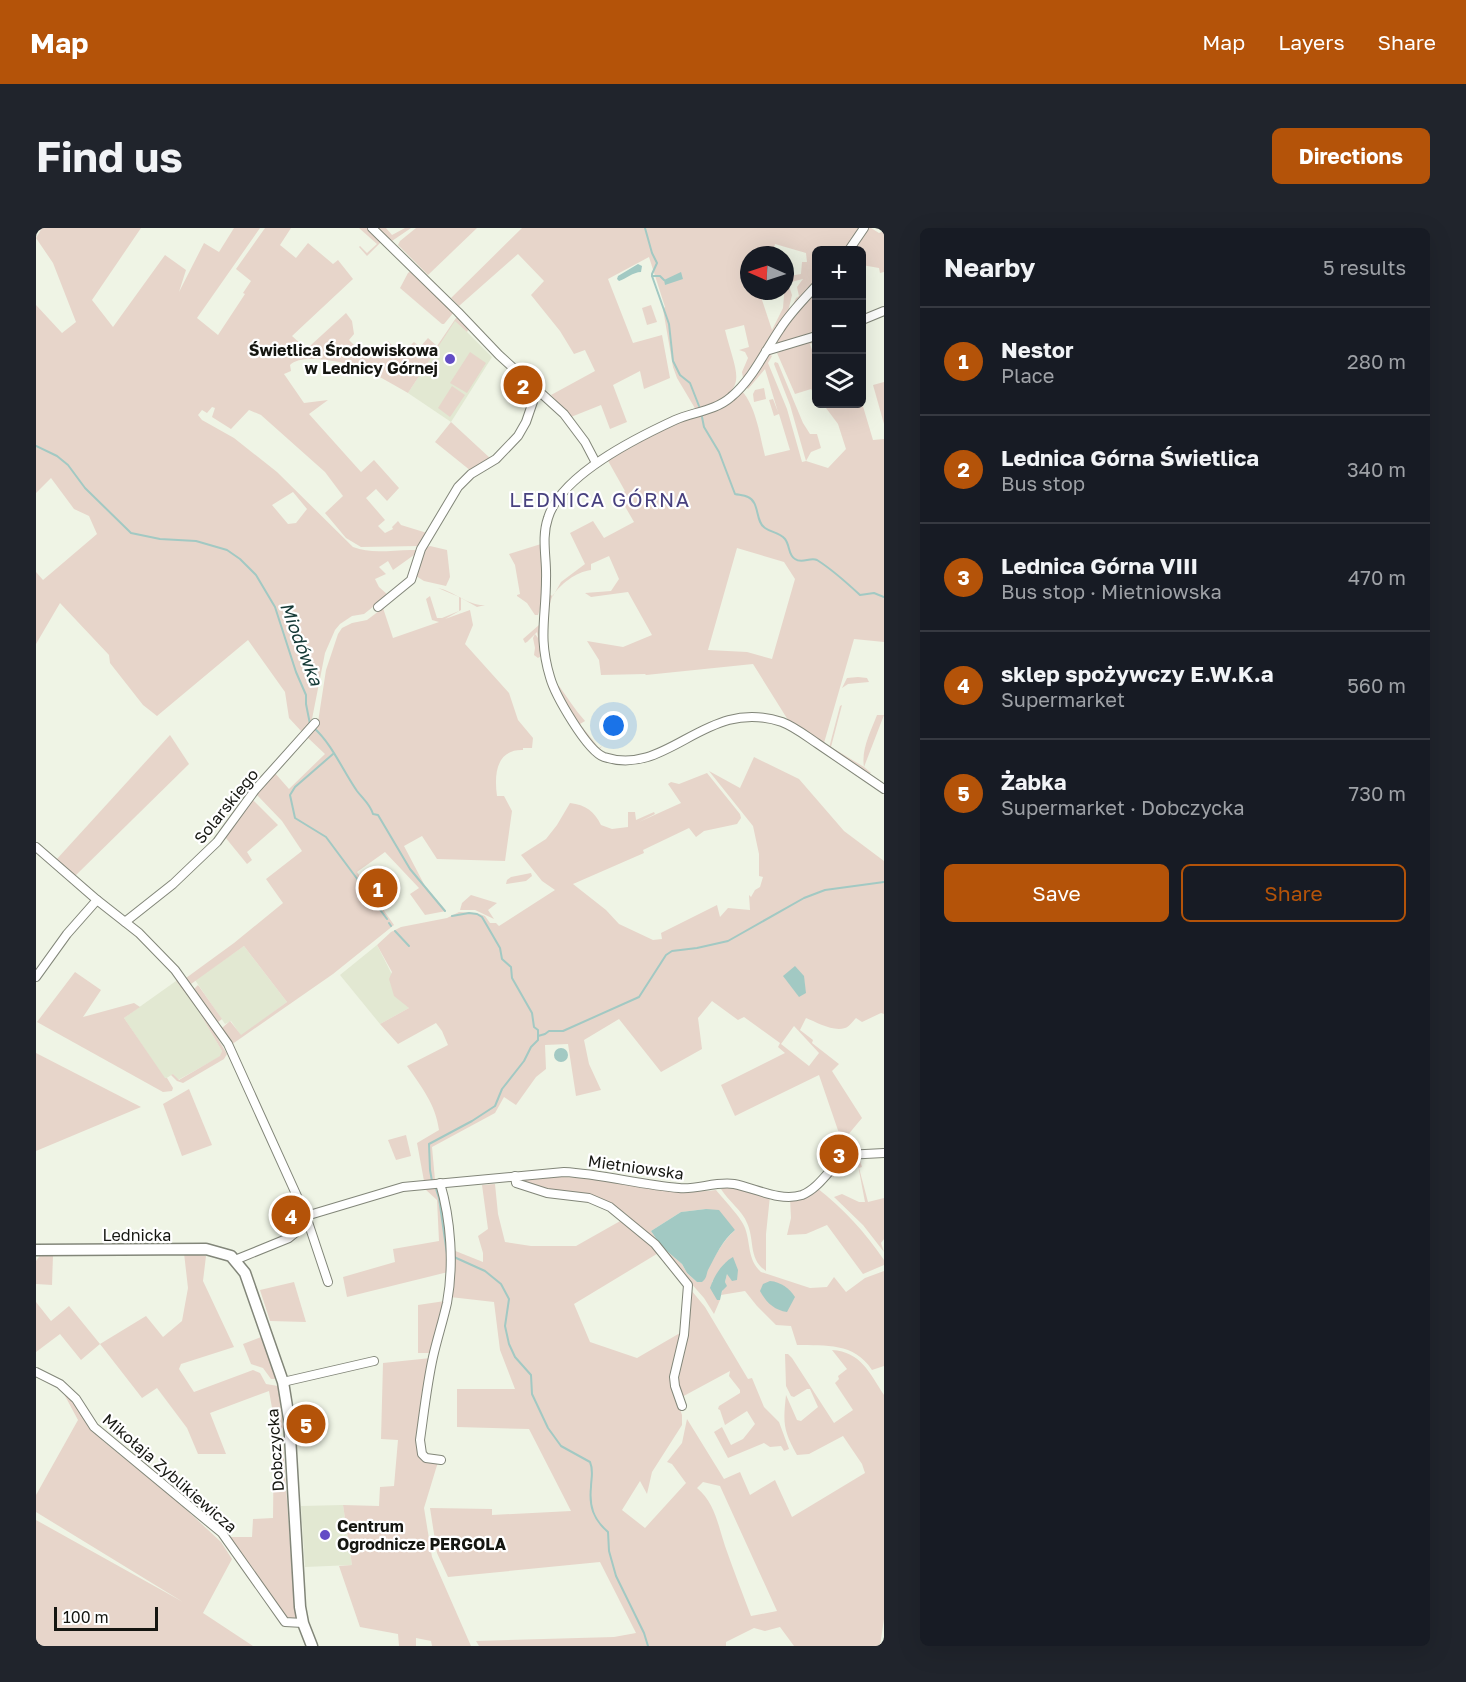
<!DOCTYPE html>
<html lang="en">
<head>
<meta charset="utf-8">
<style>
	body { margin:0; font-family:"Golos Text",sans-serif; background:#20242c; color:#f1f3f6 }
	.controls { position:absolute; right:18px; top:18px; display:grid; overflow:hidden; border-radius:9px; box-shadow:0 6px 24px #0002 }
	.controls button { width:54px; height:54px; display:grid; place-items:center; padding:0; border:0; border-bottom:2px solid #363941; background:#171b24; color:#f1f3f6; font:30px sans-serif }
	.compass { position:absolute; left:704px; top:18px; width:54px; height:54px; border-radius:50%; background:#171b24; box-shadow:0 6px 24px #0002; rotate:273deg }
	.scale { position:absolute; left:18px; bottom:15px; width:104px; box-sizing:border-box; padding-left:6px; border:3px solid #151611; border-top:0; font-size:16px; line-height:21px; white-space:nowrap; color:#151611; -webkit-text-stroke:4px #fff; paint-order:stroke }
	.you { position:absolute; left:578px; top:498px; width:21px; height:21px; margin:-15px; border:4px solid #fff; border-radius:50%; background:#1a73e8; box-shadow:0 0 0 9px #1a73e833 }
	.badge { display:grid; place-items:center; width:39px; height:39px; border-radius:50%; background:#b45309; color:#fff; font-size:20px; font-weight:700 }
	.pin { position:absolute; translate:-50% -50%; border:3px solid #fff; box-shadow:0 2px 6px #0006 }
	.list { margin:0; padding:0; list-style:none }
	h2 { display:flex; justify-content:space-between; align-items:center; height:78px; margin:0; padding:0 24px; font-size:26px }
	h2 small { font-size:20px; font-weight:400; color:#9ea1a6 }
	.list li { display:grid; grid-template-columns:39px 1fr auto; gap:18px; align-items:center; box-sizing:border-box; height:108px; padding:0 24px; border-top:2px solid #363941 }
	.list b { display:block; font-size:22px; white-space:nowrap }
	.list p { margin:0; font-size:20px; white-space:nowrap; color:#9ea1a6 }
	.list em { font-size:20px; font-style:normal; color:#9ea1a6 }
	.actions { display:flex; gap:12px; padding:18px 24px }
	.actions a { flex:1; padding:14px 0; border:2px solid #b45309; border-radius:9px; text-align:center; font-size:21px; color:#b45309 }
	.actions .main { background:#b45309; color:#fff }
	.icon { flex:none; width:33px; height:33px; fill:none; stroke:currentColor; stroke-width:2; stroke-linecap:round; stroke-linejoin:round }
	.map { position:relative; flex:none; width:848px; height:1418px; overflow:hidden; border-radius:9px }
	header { display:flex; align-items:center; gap:36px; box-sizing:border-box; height:84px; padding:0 30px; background:#b45309; color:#fff }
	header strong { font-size:28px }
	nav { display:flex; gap:33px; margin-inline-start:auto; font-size:21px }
	.intro { display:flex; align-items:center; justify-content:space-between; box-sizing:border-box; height:144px; padding:0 36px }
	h1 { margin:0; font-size:42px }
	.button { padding:15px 27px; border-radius:9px; background:#b45309; color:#fff; font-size:21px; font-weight:700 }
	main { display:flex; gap:36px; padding:0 36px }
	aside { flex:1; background:#171b24; border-radius:9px; box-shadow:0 6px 24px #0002 }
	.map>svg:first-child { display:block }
	.built { fill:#e2e8d2 }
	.green { fill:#e7d5ca; fill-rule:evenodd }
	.water { fill:#a2c9c3 }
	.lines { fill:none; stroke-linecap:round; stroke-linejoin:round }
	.stream { stroke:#a2c9c3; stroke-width:2 }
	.street-casing { stroke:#828679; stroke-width:10 }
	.secondary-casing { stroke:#828679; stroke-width:13 }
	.street { stroke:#fff; stroke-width:8 }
	.secondary { stroke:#fff; stroke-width:10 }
	.poi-dot { fill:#624cc5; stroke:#fff; stroke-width:2 }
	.labels { text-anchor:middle; stroke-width:4.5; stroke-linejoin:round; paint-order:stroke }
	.poi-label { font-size:16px; font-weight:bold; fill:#151611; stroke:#fff; text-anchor:end }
	.street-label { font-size:16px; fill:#151611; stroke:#fff }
	.water-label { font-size:18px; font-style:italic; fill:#133835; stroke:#fff }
	.quarter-label { font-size:20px; letter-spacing:1.5px; fill:#48417f; stroke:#fff }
</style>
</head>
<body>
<header>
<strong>Map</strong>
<nav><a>Map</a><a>Layers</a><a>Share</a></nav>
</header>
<div class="intro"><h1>Find us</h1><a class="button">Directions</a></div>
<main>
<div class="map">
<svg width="848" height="1418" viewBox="0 0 848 1418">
	<rect width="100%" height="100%" fill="#eff4e5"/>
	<g class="built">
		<polygon points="419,92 456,129 415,194 372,165"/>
		<polygon points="341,717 373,780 344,796 304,747"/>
		<polygon points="208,718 251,774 205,808 195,793 189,796 159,752"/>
		<polygon points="140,753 162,782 186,823 185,828 142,852 137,846 129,851 88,790"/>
		<polygon points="307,1277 316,1337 269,1339 265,1278"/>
	</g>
	<g class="green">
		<path d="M6,0h99l-49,72 21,27 52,-72 21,15 -7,22 25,-49 15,9 15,-24h26l-63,90 21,17 27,-41 -2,-1 8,-12 -15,-12 29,-41h26l-11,17 16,13 12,-15 25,21 5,-4 15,19 -61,57 11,10 8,-1 35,-32 6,8 2,13 -5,6 19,19 20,-18 13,13 13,-12 6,5 8,-9 9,8 19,-28 2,-1 11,11 -2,4 -12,-11 -47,72c-16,-9 -33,-20 -50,-26 -14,-5 -57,-14 -68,-2l1,6 -7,3 20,29 24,-3 -19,14 52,58 13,-12 25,28 -12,13 -11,-12 -10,9 19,22 -7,6 7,7 8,-4 -1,-2 6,-6 3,4 26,8 -8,13 -58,1 -15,-9 -21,-25 18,-17 -18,-24 -64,-57 -12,-5 -18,19 -19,-12 3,-9 -3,-1 -5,6 -5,-3 -4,5 4,5 32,18 43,34 76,75c20,8 42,2 63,3l1,2 -7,23 4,-20 -21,15 -5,-9 -9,6 7,7 -11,5 4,8 9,8 -24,19 -12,2 -12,8 -5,6 -10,23 -13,66 -10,13 -13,-14 -4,-26 -37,-52 -91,76 -14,-11 -33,-42 -1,-8 -49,-52 -24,41v-72l7,8 54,-46 -8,-18 -15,-7 -23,-31 -15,15v-188l26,28 14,-11 -23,-59 -17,-25zM257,264l14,17 -11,14 -8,1 -16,-19z"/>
		<polygon points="323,0 332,0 346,13 331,28 323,19 324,18 331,25 341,16"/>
		<polygon points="341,0 350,0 356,7 369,0 375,0 356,13"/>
		<polygon points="380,0 441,0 392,47 362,17 364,13"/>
		<path d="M486,0h339l-15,22h-30v33l-24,24 4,-9 3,-2 -2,-9 6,-8 -12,3 -2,-6 12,-2 1,-12h5l-1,-9 -31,-9 -2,11h-24v36h10l13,39 11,-22 2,-25h3l4,12 -4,17 -45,66 -1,-6 6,-14 -3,-6 -6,-2 10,-3 -5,-22 -19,5c12,48 27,60 -29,80l-19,-32 -4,-11 -10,-58 2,-2 -16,-50 -41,22 25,64 29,-8 8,43 -26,11 -4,-18 -27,14 14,37 -17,7 -9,-24 -30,12 -20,-22 44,-24 -10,-21 -11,4 -14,-23 -29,-36 13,-14 -26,-27 -59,52 -8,-8z"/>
		<polygon points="830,0 835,0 843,5 848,3 848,44 844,45 843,40 826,37 826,22 816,22"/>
		<polygon points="377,41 418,84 408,96 406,96 364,60 372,45"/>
		<polygon points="780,60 780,106 739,120 737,115 748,98"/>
		<polygon points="615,77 621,94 611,97 606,80"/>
		<polygon points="776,111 777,115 774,116 780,134 780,167 775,161 759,166 741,125"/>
		<polygon points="434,124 450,135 431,165 414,155"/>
		<path d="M733,126l3,2 -4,7 19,46 15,53 4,-1 -16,-56 -16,-41 1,-2 3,1 25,60 7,11h7l4,14 -10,4 -5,9 22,7 18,-19 -8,-25 -15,-20 39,-1 11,37 11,-1v203l-30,-3 -30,104 -39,-23h3l-35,-56 -107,11 -1,-1 -44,1 -2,-15 -12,-19 36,6 29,-12 -24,-43 -37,5 -6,-4 26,-2 8,-12 -10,-23 -18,8v6c-15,2 -31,14 -39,27 -2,4 -2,9 -4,14l1,-32 1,16 3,1 8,-14 24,-18 -15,-31 23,-12 11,17 30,-16 -15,-26 6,-5 -18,-32 61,-33 74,-35c14,16 18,45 23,65l25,-6 -11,-36 -5,2 -5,-16 4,-1 5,13 -13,-43 -17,20 -2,-2 20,-31zM701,320l47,14 11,17 -23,80 -25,-7 -39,-2z"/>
		<polygon points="848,154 848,196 837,157"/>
		<polygon points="416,158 429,167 414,189 402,180"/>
		<polygon points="728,160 730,171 718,174 717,166 719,162"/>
		<polygon points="415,194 455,231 471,214 471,217 456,232 435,243 399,214"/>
		<path d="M505,314c2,23 6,51 -3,73h-3l-8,-12 -10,-7v-1l3,-1 -5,-29 -6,-11 32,-10z"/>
		<polygon points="394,318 411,322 414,349 410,358 388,353 380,348 387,321"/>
		<path d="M402,360c16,3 30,18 47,17l-8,2 -16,-9v12l-16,9 25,-9 3,15 -8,19 44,49 9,27 15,18 -1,10h-9v2c-27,-1 -29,25 -26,46h7l8,15 -7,50 -68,-2 -15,-23 -18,10 21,40 21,25 -21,4 -15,-21 9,-6 -34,-36 -28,20 37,53 -61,49 -102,71 -9,-17 8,-7 11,14 46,-33 -43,-56 -53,38 -5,-6 48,-35 49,-40 -17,-24 36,-28 -20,-30 -25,-26 17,-23 15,17 36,-35 -19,-18 12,-14 8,-52 12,-36 4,-6 10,-5 15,-3 16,-12 10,30 46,-16 -7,-2 -6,-21 4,-3 7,22h5l17,-7v-14z"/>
		<polygon points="503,397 507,427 506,430 505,428 502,430 498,427 499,420 497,410 499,406 502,410 501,404 491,414 489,415 487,411"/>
		<polygon points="822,449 831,450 833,454 812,456 806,460 811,450"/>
		<path d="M520,458h3c8,11 16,24 26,35l-5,3 19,24 3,-2 -3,4 -12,-13z"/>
		<path d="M806,477l-11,42 33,20c-3,-18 7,-36 13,-52h7l-20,52 7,6 -5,2 -37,-27 11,-42z"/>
		<polygon points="134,507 153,536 39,648 20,632"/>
		<path d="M718,529l45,22 45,52 40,30v153l-3,-1 -19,9 -6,-4c-3,3 -7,9 -11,10 -12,4 -29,-6 -39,-10l-6,12 13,10 -1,3 27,21 -7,7 30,47 -20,24 -23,-67 -84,41 -14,-31 64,-32 -7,-6 2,-4 -36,-26 -6,3 -26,-19 -14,17 4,31 -41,23 -42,-53 -35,21 5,24 12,26 -25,6 -8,-52 -23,1 1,24 -10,8 -20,28 -12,-8 -9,16 -63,34 3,33 -11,1 -7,-38 22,-13c-3,-25 -18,-44 -32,-64l41,-21 -6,-14 -6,-8 -38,21 -18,-20 29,-16 -15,-12 -5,-17 3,-7 -15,-27 14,-13 10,-5 46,-9 12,-6 18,1 8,3 5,7h6l3,3 56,-36 -13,-9 -21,-26 25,-16 11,-14 13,-22c16,2 24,8 31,22l11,4 16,-2v-15h7l1,8 18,-8 1,2 -16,8 42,-19 -13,-19 3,-2 8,2 28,-11 33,41 1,4 -4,6 -33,7 -8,6 -7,-9 -46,22 1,3 -71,31 33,26 13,14 34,16 9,-1 -1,-6 56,-28 3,12 8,-9 22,2 -1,-15 2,2 4,-7 5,-3 3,-10 -4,-1v-22l-6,-28 -44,-55 31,17zM758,798l25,27 -10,13 -28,-22z"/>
		<polygon points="217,572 242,597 211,624 216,632 211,636 189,609"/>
		<polygon points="495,645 496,648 490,653 470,656 471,652 475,649"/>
		<polygon points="435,667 461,675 452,682 458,691 439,682 424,682 426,675"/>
		<polygon points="39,744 65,762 47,789 98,775 104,779 88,790 129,850 131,850 137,860 136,863 127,864 1,794"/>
		<polygon points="142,751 169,789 191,826 188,831 147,855 141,853 135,847 137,846 143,852 184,828 186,823 162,782 140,753"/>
		<polygon points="162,757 186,791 182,794 158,761"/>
		<polygon points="0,825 105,879 0,923"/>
		<polygon points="153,861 176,917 146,928 127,876"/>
		<polygon points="370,907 375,928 360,932 352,912"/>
		<polygon points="811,930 823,930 826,939 823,940 832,974 848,970 848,1011 845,1015 848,1024 827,997 798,969 806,966 823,974 829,974 821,932 807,936 797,949 794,945"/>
		<path d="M517,949c11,0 22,0 33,1 45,4 84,18 130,12 8,10 25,27 29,38 6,16 2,31 16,44l49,16 17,-1 7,-10 12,15 19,-14 19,-7v95l-12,4c-18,-28 -46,-24 -75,-25l-6,-19 -15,-1 -19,-19 -12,-15 -24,4 2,-6 3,-3 -1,-4 2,-8h2l-4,-11 -13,19 5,17 3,1 -6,14 -10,-16 -52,-59 -27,-26 -21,-12 -85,-18 1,-3zM670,981l29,21c-17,15 -23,36 -38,52l-10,-9 -5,-9 -21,-18 -10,-15 30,-19z"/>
		<path d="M459,956l3,30 7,28 26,4h45l46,-26 38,32 -86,52 16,38 47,16 43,-25 -6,35 -5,8 13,39v10l-30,47 -5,22 -7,-13 -18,29 23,18 41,-45 -14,-19 -5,-2 15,-19 5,-24 37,60 16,-7 10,23 25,-15 17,37 73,-44 -3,-9 -19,-28 -34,18 -12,1c-14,-25 -14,-32 -11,-60l11,25 4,1 17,-14 -8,-18h-3l-13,8 -3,-1 -5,-10 -1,-32h3l4,4 42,65 19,-13 -18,-27 4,-4 -1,-3 9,-7 -15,-19c29,2 37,22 52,45v224l-4,27h-86l-14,-19 -15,4 -11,-3 -28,14v4h-247l-3,-5 138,-4 22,-4 -36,-71 -152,15 -11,-24 -7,-45 62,1v6l79,-4 -42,-82 -72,-2v-38h58l-15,-39 -6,-48 -44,-5 3,-47 30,12v-9l-5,-17 10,-7 -6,-44zM667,1254l17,4 57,125 -26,5c-9,-24 -18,-47 -26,-70 -7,-21 -10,-43 -28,-58z"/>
		<polygon points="403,958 407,966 413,1036 412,1044 311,1069 307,1049 359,1034 357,1021 403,1013 401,972 389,961"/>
		<path d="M693,958l41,10 -4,38v37c-18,-12 -11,-31 -19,-48 -5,-13 -19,-22 -26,-34z"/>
		<path d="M781,960c27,21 48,44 67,72v5l-21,9 -36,-49 -21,9 -19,1 4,-17 -1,-20z"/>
		<polygon points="148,1025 170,1028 167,1053 198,1119 145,1136 143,1141 158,1164 217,1142 224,1145 230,1156 242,1158 247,1200 245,1201 238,1191 233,1163 174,1185 190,1226 162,1226 151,1200 121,1160 106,1170 64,1116 45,1132 24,1106 0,1124 0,1074 15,1093 33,1078 64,1116 110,1088 127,1109 146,1093 152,1060"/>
		<polygon points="5,1026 17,1027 16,1057 0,1056 0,1033"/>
		<polygon points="258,1054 270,1094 234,1093 224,1062"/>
		<path d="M655,1062l14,17 43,72 4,-1 12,29 15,15 10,27 -5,2 -3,-5 -11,1 -6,-4 -36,15 -14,-26 8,-5 9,18 12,-6 12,-15 -8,-13 -22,14 -5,-15 -2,-1 1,-3 21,-13v-3l-11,-14 1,-5 -50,27c-8,-30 6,-77 11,-108z"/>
		<polygon points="409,1073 395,1125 382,1125 382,1077"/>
		<polygon points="228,1108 241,1151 235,1151 227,1140 215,1136 207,1116"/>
		<polygon points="395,1130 381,1212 382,1226 388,1233 402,1234 388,1280 396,1329 435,1418 396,1418 395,1413 380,1410 380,1418 363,1418 362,1406 324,1399 303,1338 316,1337 307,1277 343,1278 344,1259 358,1258 362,1212 345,1211 347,1135"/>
		<polygon points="28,1166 39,1175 66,1212 141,1273 185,1314 196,1331 167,1385 217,1418 0,1418 0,1292 147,1374 0,1284 0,1267 42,1192"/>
		<polygon points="238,1202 247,1216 257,1358 261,1392 249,1390 192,1309 216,1309 217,1291 237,1290"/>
	</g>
	<g class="water">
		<path d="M602,36l4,2 -1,6c-8,0 -15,7 -22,9l-2,-2 1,-3z"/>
		<polygon points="645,44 647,51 629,57 628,52"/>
		<polygon points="759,738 768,748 770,765 763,769 747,748"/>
		<circle cx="525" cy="827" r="7"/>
		<path d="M670,981l13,1 16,20c-13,11 -19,25 -27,40 -2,5 -1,8 -6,12h-5l-10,-9 -5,-9 -21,-18 -10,-15 30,-19z"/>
		<path d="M697,1029l5,13 -1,10 -5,1 -5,-7 -2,8 2,4 -5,5 -2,9h-3l-7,-12c4,-12 12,-25 23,-31z"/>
		<path d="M734,1053c11,1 19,7 25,16l-8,15c-13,-2 -21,-10 -27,-21l3,-7z"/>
	</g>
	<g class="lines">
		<g class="stream">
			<polyline points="609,0 616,25 621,35 616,46 616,48 624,48 628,52"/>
			<polyline points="616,48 633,96 637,133 644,147 654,155 663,178"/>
			<path d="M666,189l2,10 15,25 16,42c4,1 9,1 13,3 12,5 7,25 17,31 7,5 14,4 20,11 5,6 3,16 10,20 7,5 15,-2 22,1 16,10 29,22 43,35l14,-2 10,4"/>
			<polyline points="0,218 21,228 32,237 49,260 95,305 124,311 160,313 191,322 204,331 220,347 239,379 260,444 270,467 270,476 274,496"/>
			<path d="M278,500c18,16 29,43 43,63 6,8 13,13 16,23l5,1 32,54 35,42"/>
			<polyline points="297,526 259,559 254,567 259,590 290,609 351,691"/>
			<polyline points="353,695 355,698"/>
			<polyline points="359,703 373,718"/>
			<polyline points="502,808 509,806 513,803 527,803 603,769 630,727 636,723 661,720 692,713 768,670 789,662 848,654"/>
			<polyline points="396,953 394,942 393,916 436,893 459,878 466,861 488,833 495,819 502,812 502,802 498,799 496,785 476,750 475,739 466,731 464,720 446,689 441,686 433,685 416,688"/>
			<polyline points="399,958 403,970 411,1026"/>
			<path d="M418,1029l31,14 16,13 8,15 -4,27 4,18 6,13 16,18 1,19 16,34 13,18 29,16c4,9 1,16 1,25 -2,19 2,32 17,45l1,19 7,25 28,57 4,13"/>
		</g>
		<defs>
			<g id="street">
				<polyline points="336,0 422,84 463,127 528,186 549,214 560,235"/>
				<polyline points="813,22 828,0"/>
				<path d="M780,58c-12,13 -26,27 -36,43 -15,22 -28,51 -49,68 -16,14 -38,15 -56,23 -39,18 -114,55 -127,98 -7,20 -1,41 -2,61 0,39 -8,58 4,98 5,18 37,74 54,80 65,21 101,-61 178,-35 13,5 24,14 36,22 22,15 44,30 66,45"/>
				<polyline points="826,92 848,83"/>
				<polyline points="730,123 780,108"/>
				<polyline points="342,379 375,352 385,321 422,259 435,246 460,231 482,208 490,194 501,162"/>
				<polyline points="0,619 61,672 103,705 139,742 192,816 270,988 292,1054"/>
				<polyline points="89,694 137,656 181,614 219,562 279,495"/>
				<polyline points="0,749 31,706 61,672"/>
				<polyline points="479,948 480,955 511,965 553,970 574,979 619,1016 652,1057 648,1107 638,1149 639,1158 646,1178"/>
				<path d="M404,955c11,37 14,82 7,120 -4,18 -10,36 -14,54 -6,27 -9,55 -13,83l2,14 4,4 15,2"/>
				<path d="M199,1032l54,-22 11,-9 6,-13 97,-29 161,-15c39,2 76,13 115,16 18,2 37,-7 55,-4 21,4 46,18 68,11 18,-7 29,-29 44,-40l38,-2"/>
				<polyline points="0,1144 24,1156 40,1171 58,1199 186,1305 249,1394 267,1395"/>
				<polyline points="247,1154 338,1133"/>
			</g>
			<polyline id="secondary" points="0,1022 170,1021 195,1028 209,1045 247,1154 253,1191 264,1379 267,1395 276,1418"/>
		</defs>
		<use href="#street" class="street-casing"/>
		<use href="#secondary" class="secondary-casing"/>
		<use href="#street" class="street"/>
		<use href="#secondary" class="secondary"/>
	</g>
	<g class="poi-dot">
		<circle cx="414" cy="131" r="6"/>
		<circle cx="289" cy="1307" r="6"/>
	</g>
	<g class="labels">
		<g class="poi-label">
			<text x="402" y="128">Świetlica Środowiskowa<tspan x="402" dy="18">w Lednicy Górnej</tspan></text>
			<text x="301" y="1304" text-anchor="start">Centrum<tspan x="301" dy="18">Ogrodnicze PERGOLA</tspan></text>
		</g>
		<g class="street-label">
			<text transform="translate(190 578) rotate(-51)" y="6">Solarskiego</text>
			<text transform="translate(600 939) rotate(8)" y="6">Mietniowska</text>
			<text x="101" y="1013">Lednicka</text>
			<text transform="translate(239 1222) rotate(-94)" y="6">Dobczycka</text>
			<text transform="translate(134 1245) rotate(41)" y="6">Mikołaja Zyblikiewicza</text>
		</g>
		<g class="water-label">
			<text transform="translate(265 416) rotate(69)" y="6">Miodówka</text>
		</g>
		<g class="quarter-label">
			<text x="564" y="279">LEDNICA GÓRNA</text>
		</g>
	</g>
</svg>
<div class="controls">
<button>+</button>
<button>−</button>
<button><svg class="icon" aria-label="layers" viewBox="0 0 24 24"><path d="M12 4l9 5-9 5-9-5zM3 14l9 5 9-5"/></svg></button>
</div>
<svg class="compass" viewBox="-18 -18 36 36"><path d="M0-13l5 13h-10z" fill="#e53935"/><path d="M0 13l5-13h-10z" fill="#9ea1a6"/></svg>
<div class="scale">100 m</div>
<div class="you"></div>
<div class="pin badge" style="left:342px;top:660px">1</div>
<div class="pin badge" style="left:487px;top:157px">2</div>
<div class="pin badge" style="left:803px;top:926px">3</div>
<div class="pin badge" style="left:255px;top:987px">4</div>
<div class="pin badge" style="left:270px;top:1196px">5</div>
</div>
<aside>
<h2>Nearby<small>5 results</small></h2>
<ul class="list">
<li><span class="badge">1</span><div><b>Nestor</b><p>Place</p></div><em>280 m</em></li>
<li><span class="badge">2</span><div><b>Lednica Górna Świetlica</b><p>Bus stop</p></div><em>340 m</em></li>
<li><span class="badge">3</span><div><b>Lednica Górna VIII</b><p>Bus stop · Mietniowska</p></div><em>470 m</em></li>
<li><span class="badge">4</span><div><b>sklep spożywczy E.W.K.a</b><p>Supermarket</p></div><em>560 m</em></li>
<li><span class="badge">5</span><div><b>Żabka</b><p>Supermarket · Dobczycka</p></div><em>730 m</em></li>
</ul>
<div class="actions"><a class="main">Save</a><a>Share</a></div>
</aside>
</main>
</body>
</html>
